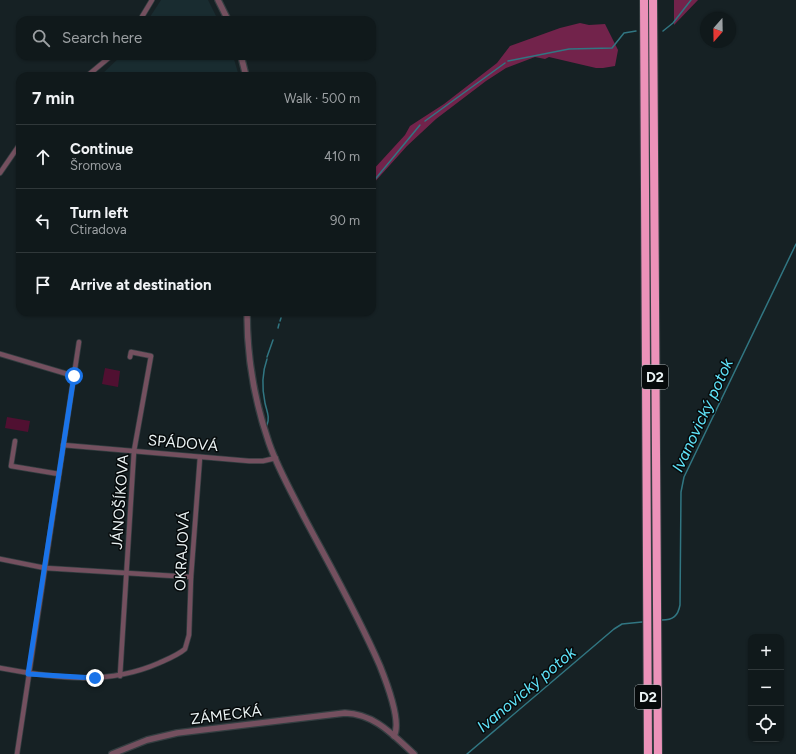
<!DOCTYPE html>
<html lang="en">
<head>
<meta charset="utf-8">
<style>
	body { margin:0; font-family:Figtree,sans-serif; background:#1e2628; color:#f1f3f6 }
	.controls { position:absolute; right:12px; bottom:12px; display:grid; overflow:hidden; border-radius:8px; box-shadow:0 1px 3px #0004 }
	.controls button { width:36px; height:36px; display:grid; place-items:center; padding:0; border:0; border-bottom:1px solid #30383a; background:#10191b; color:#f1f3f6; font:20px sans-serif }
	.compass { position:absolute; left:700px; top:12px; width:36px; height:36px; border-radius:50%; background:#10191b; box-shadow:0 1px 3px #0004; rotate:200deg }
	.stop { position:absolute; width:12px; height:12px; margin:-9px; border:3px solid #1a73e8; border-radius:50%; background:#fff }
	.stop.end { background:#1a73e8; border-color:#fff; box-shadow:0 1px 4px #0008 }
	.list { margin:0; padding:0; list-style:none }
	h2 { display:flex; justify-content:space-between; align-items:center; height:52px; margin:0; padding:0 16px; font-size:17px }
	h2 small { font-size:13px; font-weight:400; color:#9ca0a3 }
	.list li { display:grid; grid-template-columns:26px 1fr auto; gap:12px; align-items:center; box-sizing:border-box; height:64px; padding:0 16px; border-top:1px solid #30383a }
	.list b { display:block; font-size:15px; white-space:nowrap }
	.list p { margin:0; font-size:13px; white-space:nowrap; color:#9ca0a3 }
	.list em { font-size:13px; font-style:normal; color:#9ca0a3 }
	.icon { flex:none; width:22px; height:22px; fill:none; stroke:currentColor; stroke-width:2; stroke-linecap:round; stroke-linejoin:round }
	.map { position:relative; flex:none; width:796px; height:754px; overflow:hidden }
	.search { position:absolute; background:#10191b; box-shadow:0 1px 3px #0004; left:16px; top:16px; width:360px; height:44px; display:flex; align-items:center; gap:10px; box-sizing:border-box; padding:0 14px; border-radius:12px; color:#9ca0a3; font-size:15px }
	.panel { position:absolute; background:#10191b; box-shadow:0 1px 3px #0004; left:16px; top:72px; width:360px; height:244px; border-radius:12px }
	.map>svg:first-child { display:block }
	.built { fill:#192c30 }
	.green { fill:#501031 }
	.forest { fill:#72234b }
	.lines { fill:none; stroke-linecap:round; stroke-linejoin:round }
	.stream { stroke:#317682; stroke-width:1.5 }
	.minor-casing { stroke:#343e41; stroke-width:6 }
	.tertiary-casing { stroke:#343e41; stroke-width:8 }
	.motorway-casing { stroke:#343e41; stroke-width:10 }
	.minor { stroke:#74505f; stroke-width:4.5 }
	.tertiary { stroke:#74505f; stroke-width:5.5 }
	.motorway { stroke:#ec92b9; stroke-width:8 }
	.route { stroke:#1a73e8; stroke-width:5 }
	.labels { text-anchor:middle; stroke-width:3; stroke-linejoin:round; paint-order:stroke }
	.shield { fill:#060a0b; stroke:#a6adae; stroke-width:1 }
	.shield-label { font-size:14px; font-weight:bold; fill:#ebf3f4 }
	.street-label { font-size:15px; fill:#ebf3f4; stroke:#060a0b }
	.water-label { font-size:16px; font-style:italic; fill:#60e5fb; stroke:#060a0b }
</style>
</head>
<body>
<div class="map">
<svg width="796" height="754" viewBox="0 0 796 754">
	<rect width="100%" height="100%" fill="#162124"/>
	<g class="built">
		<polygon points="161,0 208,0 218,20 148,20"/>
		<polygon points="121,56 233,56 239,76 100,76"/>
	</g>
	<g class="green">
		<polygon points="105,368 120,371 118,387 102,384"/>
		<polygon points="7,417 30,421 28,432 5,428"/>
	</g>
	<g class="forest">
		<polygon points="674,0 698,0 674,25"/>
		<polygon points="580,23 589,25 605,24 618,50 615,66 603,68 596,68 549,57 545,59 535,57 506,68 486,81 436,119 407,146 372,185 372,171 405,135 410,126 444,104 497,63 510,46 560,28"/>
	</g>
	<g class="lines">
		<g class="stream">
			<polyline points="663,31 673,23 691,0"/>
			<polyline points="508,61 569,49 612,48 624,33 636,31"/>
			<polyline points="425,121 505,63"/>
			<polyline points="372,183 420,125"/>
			<polyline points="283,313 284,312"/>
			<polyline points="280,321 281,318"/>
			<polyline points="278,328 279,324"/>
			<polyline points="267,357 273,340"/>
			<path d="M267,359c-5,14 -5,30 -2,44 2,9 5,14 2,22"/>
			<path d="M662,620c11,0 16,-4 18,-15l1,-113 3,-15 112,-233"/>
			<polyline points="467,754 614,629 622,624 642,622"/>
		</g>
		<defs>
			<g id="minor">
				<polyline points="140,20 152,0"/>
				<polyline points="87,76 111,56"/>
				<polyline points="0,173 20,144"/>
				<polyline points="0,354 74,376"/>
				<polyline points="15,441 11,466 59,474"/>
				<polyline points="63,445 249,461 263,461 276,458"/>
				<polyline points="0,559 45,568 191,577"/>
				<path d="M0,668c54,10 107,18 159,-5 9,-4 19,-8 26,-14l4,-14 2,-58 9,-120"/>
				<polyline points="120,676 134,451 151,356 131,352 130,357"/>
				<polyline points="17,754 79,342"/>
			</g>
			<g id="tertiary">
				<polyline points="218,0 228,20"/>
				<polyline points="241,56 246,76"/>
				<path d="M247,312c0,45 7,88 22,131 9,26 23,50 35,74 26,49 54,98 76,149 6,15 22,56 14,70"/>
				<path d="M112,754l35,-14 30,-7 168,-20c30,1 48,22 69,41"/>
			</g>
			<g id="motorway">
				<polyline points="644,0 648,754"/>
				<polyline points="653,0 658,754"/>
			</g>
		</defs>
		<use href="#minor" class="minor-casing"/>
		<use href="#tertiary" class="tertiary-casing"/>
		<use href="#motorway" class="motorway-casing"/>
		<use href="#minor" class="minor"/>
		<use href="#tertiary" class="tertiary"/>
		<use href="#motorway" class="motorway"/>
	</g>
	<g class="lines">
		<polyline class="route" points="74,376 28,674 95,678"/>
	</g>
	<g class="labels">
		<g class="shield">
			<rect x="642" y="365" width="26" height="24" rx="3"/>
			<rect x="635" y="685" width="26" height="24" rx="3"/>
		</g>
		<g class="shield-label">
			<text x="655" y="382">D2</text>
			<text x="648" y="702">D2</text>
		</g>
		<g class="street-label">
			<text transform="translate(183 443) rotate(5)" y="5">SPÁDOVÁ</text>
			<text transform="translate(120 502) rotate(-86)" y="5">JÁNOŠÍKOVA</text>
			<text transform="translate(182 551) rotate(-87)" y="5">OKRAJOVÁ</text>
			<text transform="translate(226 715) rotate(-7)" y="5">ZÁMECKÁ</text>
		</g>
		<g class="water-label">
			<text transform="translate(702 415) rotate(-65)" y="6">Ivanovický potok</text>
			<text transform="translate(526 689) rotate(-40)" y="6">Ivanovický potok</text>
		</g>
	</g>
</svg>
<div class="controls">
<button>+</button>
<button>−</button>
<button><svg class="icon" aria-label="locate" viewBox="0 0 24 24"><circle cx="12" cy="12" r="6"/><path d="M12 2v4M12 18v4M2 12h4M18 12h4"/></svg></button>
</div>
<svg class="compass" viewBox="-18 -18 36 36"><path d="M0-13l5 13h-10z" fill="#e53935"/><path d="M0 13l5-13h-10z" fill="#9ca0a3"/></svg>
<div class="stop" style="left:74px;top:376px"></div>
<div class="stop end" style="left:95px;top:678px"></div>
<div class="search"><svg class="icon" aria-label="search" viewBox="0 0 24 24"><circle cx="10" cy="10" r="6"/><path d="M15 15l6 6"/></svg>Search here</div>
<section class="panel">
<h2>7 min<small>Walk · 500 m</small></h2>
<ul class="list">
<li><svg class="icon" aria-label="ahead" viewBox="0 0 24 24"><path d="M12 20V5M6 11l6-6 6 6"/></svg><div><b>Continue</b><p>Šromova</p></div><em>410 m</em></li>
<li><svg class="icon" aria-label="left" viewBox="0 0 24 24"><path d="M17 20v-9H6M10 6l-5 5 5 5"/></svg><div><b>Turn left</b><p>Ctiradova</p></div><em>90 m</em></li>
<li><svg class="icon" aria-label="arrive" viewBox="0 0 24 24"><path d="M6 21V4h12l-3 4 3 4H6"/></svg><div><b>Arrive at destination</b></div></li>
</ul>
</section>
</div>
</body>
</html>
